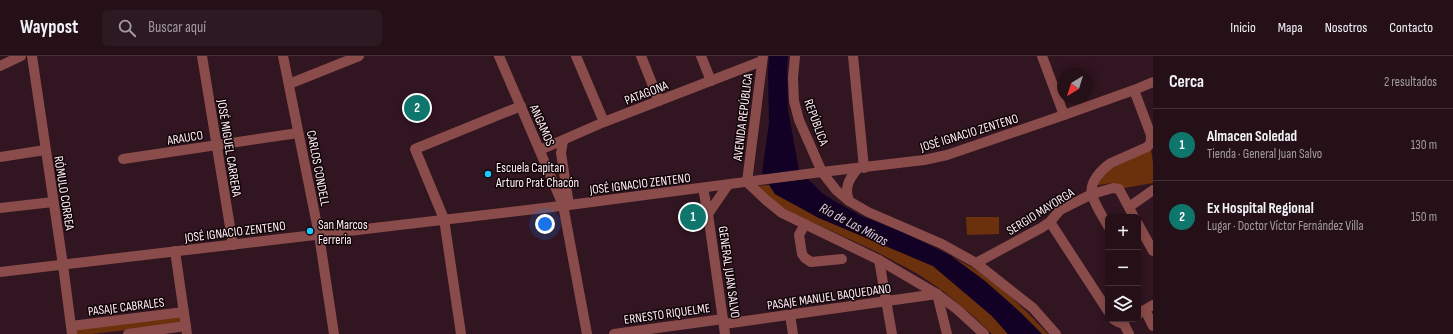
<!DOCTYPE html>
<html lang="es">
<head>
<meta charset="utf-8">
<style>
	body { margin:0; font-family:"Sofia Sans Condensed",sans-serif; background:#2d1921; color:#f1f3f6 }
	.controls { position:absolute; right:12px; bottom:12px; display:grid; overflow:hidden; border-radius:6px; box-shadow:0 2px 10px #0003 }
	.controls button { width:36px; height:36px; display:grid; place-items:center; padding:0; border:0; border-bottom:1px solid #423037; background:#251018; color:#f1f3f6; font:20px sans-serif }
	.compass { position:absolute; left:1057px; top:12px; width:36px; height:36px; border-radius:50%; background:#251018; box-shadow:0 2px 10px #0003; rotate:218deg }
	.you { position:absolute; left:545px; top:168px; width:14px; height:14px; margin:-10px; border:3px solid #fff; border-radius:50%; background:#1a73e8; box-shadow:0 0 0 6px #1a73e833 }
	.badge { display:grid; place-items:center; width:26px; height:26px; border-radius:50%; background:#0f766e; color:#fff; font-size:13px; font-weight:700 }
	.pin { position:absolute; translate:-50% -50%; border:2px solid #fff; box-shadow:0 1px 4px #0006 }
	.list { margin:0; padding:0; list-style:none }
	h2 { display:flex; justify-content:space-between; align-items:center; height:52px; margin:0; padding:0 16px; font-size:17px }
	h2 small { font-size:13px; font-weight:400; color:#a39da2 }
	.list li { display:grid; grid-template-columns:26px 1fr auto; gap:12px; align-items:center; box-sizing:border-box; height:72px; padding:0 16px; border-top:1px solid #423037 }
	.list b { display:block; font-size:15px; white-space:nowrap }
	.list p { margin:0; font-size:13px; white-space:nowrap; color:#a39da2 }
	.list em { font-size:13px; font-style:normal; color:#a39da2 }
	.icon { flex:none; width:22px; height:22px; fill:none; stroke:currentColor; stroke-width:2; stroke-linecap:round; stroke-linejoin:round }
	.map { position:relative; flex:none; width:1153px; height:278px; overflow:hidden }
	header { display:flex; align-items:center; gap:24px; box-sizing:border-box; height:56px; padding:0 20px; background:#251018; border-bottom:1px solid #423037 }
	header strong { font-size:19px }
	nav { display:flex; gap:22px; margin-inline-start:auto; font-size:14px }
	.search { width:280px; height:36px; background:#2d1921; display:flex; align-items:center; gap:10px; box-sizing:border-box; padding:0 14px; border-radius:6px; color:#a39da2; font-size:15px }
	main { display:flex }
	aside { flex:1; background:#251018 }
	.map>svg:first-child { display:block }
	.green { fill:#6a310c }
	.water { fill:#130125 }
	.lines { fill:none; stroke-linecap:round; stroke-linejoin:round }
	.minor { stroke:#8a4c4a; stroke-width:10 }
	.poi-dot { fill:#19cafc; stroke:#110509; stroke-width:1.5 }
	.labels { text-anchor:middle; stroke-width:3; stroke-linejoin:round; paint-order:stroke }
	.street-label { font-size:13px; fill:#ffeef4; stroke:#110509 }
	.poi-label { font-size:13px; fill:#ffeef4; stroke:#110509; text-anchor:start }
	.water-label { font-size:14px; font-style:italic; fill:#dbc9f5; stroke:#110509 }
</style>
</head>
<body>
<header>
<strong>Waypost</strong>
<div class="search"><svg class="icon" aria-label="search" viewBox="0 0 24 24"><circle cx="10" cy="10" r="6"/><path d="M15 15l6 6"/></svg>Buscar aquí</div>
<nav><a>Inicio</a><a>Mapa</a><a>Nosotros</a><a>Contacto</a></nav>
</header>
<main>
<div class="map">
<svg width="1153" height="278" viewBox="0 0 1153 278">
	<rect width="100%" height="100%" fill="#311520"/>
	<g class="green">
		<polygon points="1151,93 1153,107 1153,127 1119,133 1112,127 1092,130 1098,119"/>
		<polygon points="769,129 775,138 819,162 933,210 992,260 1008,278 992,278 971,258 943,235 918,218 875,195 795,158 776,148 756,130"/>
		<polygon points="966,161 999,161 999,178 967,179"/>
		<path d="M951,200c9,5 19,10 27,15 26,18 49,40 70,63h-6l-21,-21 -36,-32z"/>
		<polygon points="180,260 181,268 92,278 76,278 75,272"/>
	</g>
	<polygon class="water" points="769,0 788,0 787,12 788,54 799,114 822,137 836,146 861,160 901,175 951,200 985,225 1021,257 1042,278 1008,278 992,260 933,210 819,162 775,138 762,117 769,67 768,14"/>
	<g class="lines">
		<g class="minor">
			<polyline points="32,0 63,209 72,278"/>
			<polyline points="202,0 233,189"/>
			<polyline points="283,0 319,179 334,278"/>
			<polyline points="499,0 563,149 587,278"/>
			<polyline points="576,0 604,66"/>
			<polyline points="641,0 659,45"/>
			<polyline points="701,0 711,25"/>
			<polyline points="763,0 747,126 766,144 782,157 879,204 937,238 958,254 984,278"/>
			<polyline points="795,0 793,22 794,45 799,64 822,116 836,134 849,145 868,156 942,188 976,207 1033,252 1056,278"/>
			<polyline points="853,0 864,112"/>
			<polyline points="1042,0 1064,59"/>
			<polyline points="0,10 21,0"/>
			<polyline points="289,28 359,0"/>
			<polyline points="563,85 561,97 569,149"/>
			<polyline points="540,94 604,66 762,5"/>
			<polyline points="0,101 45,94"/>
			<polyline points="123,103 298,77"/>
			<polyline points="703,132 708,158 725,278"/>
			<path d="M849,145c-5,-14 0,-22 9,-33"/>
			<polyline points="1129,151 1153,134"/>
			<polyline points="0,152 53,146"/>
			<polyline points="708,158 728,129"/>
			<polyline points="1050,166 1108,255"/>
			<polyline points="805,168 799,179 802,198 805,202 811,206 842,203"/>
			<polyline points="1138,168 1153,195"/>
			<path d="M1108,170c-5,-9 -14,-22 -16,-32 -3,-12 10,-25 19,-31l36,-16c4,-3 4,-6 4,-12l-17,-45"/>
			<polyline points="175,195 187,278"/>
			<polyline points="879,204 892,278"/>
			<polyline points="976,207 1041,172 1050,166 1060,154 1092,138 1113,132 1119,133 1134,161"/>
			<polyline points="0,216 569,149 822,116 924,104 947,99 1064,59 1134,34 1153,26"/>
			<polyline points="1145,254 1153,270"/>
			<polyline points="1138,258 1153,249"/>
			<polyline points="790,259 793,278"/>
			<polyline points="1113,263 1118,266 1124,268"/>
			<polyline points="724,268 937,238 947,278"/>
			<polyline points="1124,268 1129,278"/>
			<polyline points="71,270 184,256"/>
			<polyline points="128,278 186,270"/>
			<polyline points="461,278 444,163 415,93 521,50"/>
			<polyline points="614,278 723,263"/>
		</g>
	</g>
	<g class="poi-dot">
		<circle cx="488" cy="118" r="4"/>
		<circle cx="310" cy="175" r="4"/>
	</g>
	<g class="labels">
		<g class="street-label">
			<text transform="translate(646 36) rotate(-21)" y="5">PATAGONA</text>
			<text transform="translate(742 61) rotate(-83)" y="5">AVENIDA REPÚBLICA</text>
			<text transform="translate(817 66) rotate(70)" y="5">REPÚBLICA</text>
			<text transform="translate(543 69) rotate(66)" y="5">ANGAMOS</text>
			<text transform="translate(969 76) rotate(-17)" y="5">JOSÉ IGNACIO ZENTENO</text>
			<text transform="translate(185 81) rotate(-9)" y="5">ARAUCO</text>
			<text transform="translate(230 92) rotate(81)" y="5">JOSÉ MIGUEL CARRERA</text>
			<text transform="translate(319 112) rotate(79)" y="5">CARLOS CONDELL</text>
			<text transform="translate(640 127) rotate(-7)" y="5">JOSÉ IGNACIO ZENTENO</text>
			<text transform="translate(65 137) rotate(81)" y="5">RÓMULO CORREA</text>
			<text transform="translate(1040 155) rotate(-32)" y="5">SERGIO MAYORGA</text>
			<text transform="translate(235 175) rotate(-7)" y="5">JOSÉ IGNACIO ZENTENO</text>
			<text transform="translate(730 216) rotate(82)" y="5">GENERAL JUAN SALVO</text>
			<text transform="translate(829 240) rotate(-8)" y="5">PASAJE MANUEL BAQUEDANO</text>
			<text transform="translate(126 250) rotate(-7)" y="5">PASAJE CABRALES</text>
			<text transform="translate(667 257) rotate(-8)" y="5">ERNESTO RIQUELME</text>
		</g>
		<g class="poi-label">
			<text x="496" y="116">Escuela Capitan<tspan x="496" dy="15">Arturo Prat Chacón</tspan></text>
			<text x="318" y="173">San Marcos<tspan x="318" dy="15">Ferreria</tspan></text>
		</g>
		<g class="water-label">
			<text transform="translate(854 168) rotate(28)" y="5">Río de Las Minas</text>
		</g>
	</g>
</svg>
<div class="controls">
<button>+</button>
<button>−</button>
<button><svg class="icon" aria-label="layers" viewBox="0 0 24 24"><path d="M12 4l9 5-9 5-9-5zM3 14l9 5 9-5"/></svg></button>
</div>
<svg class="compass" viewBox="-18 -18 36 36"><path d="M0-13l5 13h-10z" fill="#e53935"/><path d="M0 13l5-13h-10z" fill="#a39da2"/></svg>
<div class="you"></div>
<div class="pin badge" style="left:693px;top:161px">1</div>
<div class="pin badge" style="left:417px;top:52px">2</div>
</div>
<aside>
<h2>Cerca<small>2 resultados</small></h2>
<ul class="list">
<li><span class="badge">1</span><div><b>Almacen Soledad</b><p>Tienda · General Juan Salvo</p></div><em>130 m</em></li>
<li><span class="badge">2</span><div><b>Ex Hospital Regional</b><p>Lugar · Doctor Víctor Fernández Villa</p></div><em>150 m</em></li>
</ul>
</aside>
</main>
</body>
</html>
